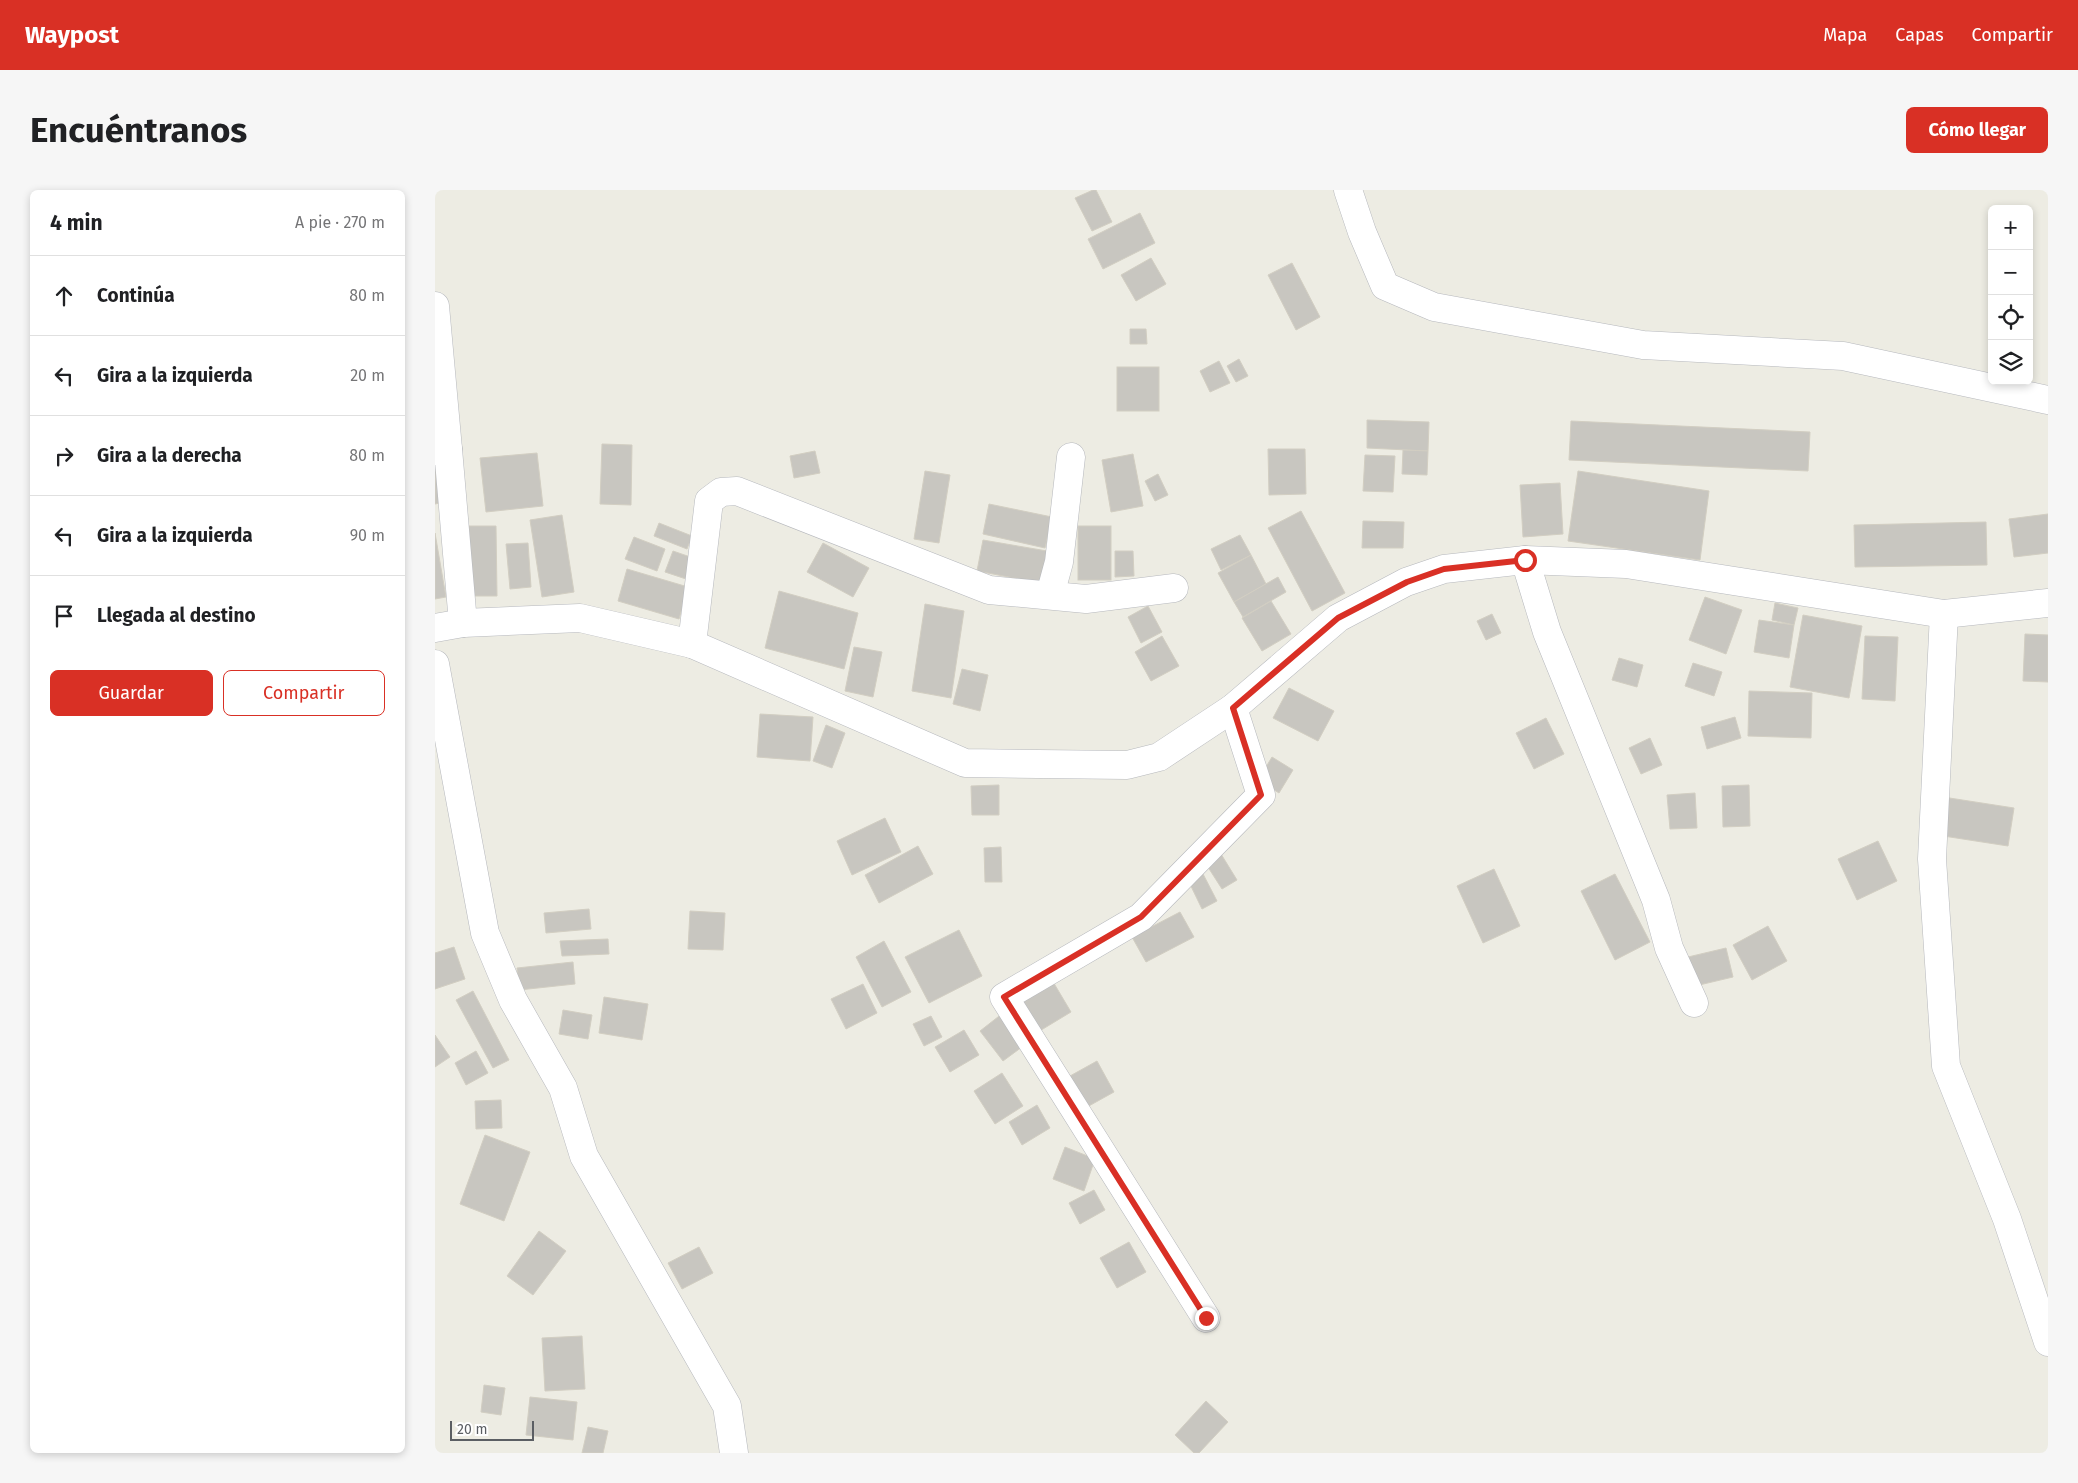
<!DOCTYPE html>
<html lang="es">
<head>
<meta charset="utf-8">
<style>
	body { margin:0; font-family:"Fira Sans",sans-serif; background:#f6f6f6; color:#202124 }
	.controls { position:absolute; right:15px; top:15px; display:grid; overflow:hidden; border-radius:8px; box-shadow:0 2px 8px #0003 }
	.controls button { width:45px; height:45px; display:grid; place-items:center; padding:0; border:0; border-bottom:1px solid #e0e0e0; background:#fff; color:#202124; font:25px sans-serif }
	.scale { position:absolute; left:15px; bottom:12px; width:84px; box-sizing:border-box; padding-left:5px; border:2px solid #5b5e63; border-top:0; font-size:14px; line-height:18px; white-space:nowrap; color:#5b5e63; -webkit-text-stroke:4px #fff; paint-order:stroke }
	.stop { position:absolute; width:15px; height:15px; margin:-11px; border:4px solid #d93025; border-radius:50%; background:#fff }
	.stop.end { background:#d93025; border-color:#fff; box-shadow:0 1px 5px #0008 }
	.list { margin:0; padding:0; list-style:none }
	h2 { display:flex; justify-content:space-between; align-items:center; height:65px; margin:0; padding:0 20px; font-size:21px }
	h2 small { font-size:16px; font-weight:400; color:#757577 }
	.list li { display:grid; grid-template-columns:32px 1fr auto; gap:15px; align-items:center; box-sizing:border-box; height:80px; padding:0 20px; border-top:1px solid #e0e0e0 }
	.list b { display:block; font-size:19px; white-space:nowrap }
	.list em { font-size:16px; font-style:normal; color:#757577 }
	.actions { display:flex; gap:10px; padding:15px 20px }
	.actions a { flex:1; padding:11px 0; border:1px solid #d93025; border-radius:8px; text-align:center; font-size:18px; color:#d93025 }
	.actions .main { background:#d93025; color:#fff }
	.icon { flex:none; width:28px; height:28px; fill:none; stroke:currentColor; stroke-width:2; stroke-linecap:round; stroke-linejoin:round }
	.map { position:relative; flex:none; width:1613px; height:1263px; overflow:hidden; border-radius:8px }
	header { display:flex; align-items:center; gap:30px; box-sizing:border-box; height:70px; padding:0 25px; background:#d93025; color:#fff }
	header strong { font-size:24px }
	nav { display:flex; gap:28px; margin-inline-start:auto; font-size:18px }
	.intro { display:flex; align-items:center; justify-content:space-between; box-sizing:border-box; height:120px; padding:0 30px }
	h1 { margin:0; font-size:35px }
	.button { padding:12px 22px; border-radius:8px; background:#d93025; color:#fff; font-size:18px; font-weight:700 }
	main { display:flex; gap:30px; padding:0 30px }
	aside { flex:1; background:#fff; border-radius:8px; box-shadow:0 2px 8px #0003 }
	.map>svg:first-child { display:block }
	.building { fill:#c8c6c0; stroke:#d2cec2 }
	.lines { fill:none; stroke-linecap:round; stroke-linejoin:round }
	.minor-casing { stroke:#b6b8bd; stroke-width:29 }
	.tertiary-casing { stroke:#b6b8bd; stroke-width:29 }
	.minor { stroke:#fff; stroke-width:28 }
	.tertiary { stroke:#fff; stroke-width:28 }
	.route { stroke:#d93025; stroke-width:6 }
</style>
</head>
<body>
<header>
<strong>Waypost</strong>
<nav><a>Mapa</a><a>Capas</a><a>Compartir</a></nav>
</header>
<div class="intro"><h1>Encuéntranos</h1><a class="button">Cómo llegar</a></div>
<main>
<aside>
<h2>4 min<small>A pie · 270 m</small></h2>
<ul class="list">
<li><svg class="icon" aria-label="ahead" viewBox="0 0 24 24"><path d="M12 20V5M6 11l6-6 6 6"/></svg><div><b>Continúa</b></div><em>80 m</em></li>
<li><svg class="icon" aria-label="left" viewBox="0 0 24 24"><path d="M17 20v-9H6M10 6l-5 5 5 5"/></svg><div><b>Gira a la izquierda</b></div><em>20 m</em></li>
<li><svg class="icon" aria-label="right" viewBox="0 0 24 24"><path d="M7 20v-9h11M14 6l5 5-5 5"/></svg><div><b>Gira a la derecha</b></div><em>80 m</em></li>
<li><svg class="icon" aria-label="left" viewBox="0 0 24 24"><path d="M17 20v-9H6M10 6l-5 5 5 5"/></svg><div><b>Gira a la izquierda</b></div><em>90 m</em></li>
<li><svg class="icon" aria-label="arrive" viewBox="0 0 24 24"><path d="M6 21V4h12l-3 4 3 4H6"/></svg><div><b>Llegada al destino</b></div></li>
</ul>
<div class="actions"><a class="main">Guardar</a><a>Compartir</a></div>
</aside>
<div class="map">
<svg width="1613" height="1263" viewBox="0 0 1613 1263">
	<rect width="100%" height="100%" fill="#edece3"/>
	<g class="building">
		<polygon points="658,0 661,0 677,32 657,41 640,8"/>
		<polygon points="705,23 720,53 668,79 653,49"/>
		<polygon points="716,68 731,94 701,111 686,85"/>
		<polygon points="857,73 885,127 861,140 833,85"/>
		<polygon points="695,139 711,139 712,154 695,154"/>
		<polygon points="804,169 813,186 801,192 792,176"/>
		<polygon points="784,171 795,193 775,202 765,181"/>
		<rect x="682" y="177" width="42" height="44"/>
		<polygon points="932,230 994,232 993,261 932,258"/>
		<polygon points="1136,231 1375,242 1373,281 1134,270"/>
		<polygon points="167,254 197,255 196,315 165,314"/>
		<polygon points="833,259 870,259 871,304 834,305"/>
		<polygon points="968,260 993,261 992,285 967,284"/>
		<polygon points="380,261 385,283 359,288 355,266"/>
		<polygon points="102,263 108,316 51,322 45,268"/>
		<polygon points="698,264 708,316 676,322 667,270"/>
		<polygon points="930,265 960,266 958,302 928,301"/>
		<polygon points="3,272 10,312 0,314 0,273"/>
		<polygon points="490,281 515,285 504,353 479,349"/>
		<polygon points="1143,281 1274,301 1265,370 1133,351"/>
		<polygon points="723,284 733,305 720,311 710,291"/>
		<polygon points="1125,293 1128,344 1088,347 1085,295"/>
		<polygon points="554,314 617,327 610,358 548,344"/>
		<polygon points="866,321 910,403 877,421 833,338"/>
		<polygon points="1613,324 1613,363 1579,367 1574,329"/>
		<polygon points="127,325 139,402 107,407 95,330"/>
		<polygon points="928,331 969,332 968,358 927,358"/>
		<polygon points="1551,332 1552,375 1420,377 1419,335"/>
		<polygon points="224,333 257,346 252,359 219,346"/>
		<polygon points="34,336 61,336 62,406 34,406"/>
		<rect x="643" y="336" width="33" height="54"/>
		<polygon points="0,343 11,407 0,409"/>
		<polygon points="805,345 816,365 786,380 776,359"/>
		<polygon points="199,347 230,359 222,381 190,369"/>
		<polygon points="548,350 612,361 606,393 542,381"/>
		<polygon points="93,353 96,397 75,399 71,354"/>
		<polygon points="388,353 434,378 418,407 372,382"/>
		<polygon points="238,361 261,369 254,390 230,382"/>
		<polygon points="680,361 698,361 699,386 680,387"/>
		<polygon points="816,365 831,394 799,412 783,383"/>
		<polygon points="192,379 253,397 244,429 183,411"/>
		<polygon points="843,387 851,402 808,427 799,412"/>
		<polygon points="344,401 423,423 409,479 330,458"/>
		<polygon points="1270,407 1307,420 1291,464 1254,450"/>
		<polygon points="836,411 856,444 827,461 807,428"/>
		<polygon points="1340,413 1363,418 1359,435 1337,430"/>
		<polygon points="490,414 529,421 516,508 477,501"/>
		<polygon points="713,416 727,442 706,453 693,427"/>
		<polygon points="1057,424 1066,443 1051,450 1042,431"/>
		<polygon points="1368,425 1427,436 1414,508 1355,497"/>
		<polygon points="1324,430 1359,435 1354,468 1319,462"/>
		<polygon points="1590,444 1613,445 1613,492 1588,491"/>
		<polygon points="727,446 744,476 716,491 700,462"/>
		<polygon points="1430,446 1463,447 1460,511 1427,509"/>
		<polygon points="419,457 447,462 438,507 410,501"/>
		<polygon points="1184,468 1208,475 1202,497 1177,490"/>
		<polygon points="1258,473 1287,482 1279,506 1250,496"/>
		<polygon points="527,479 553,485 545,521 518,514"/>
		<polygon points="854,498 899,521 883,551 838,528"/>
		<polygon points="1314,501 1377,503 1376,548 1313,546"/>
		<polygon points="325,524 378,527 375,571 322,567"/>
		<polygon points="1300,527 1306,548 1272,559 1266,537"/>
		<polygon points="1111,528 1129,564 1099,579 1081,543"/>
		<polygon points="391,535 410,543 397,578 378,571"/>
		<polygon points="1215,548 1227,575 1206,584 1194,558"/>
		<polygon points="837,567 858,580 844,603 823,590"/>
		<polygon points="564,595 564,625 537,625 536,596"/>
		<polygon points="1314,595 1315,636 1288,637 1287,596"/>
		<polygon points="1260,603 1262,638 1235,639 1232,605"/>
		<polygon points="1508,607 1579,618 1573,656 1502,645"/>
		<polygon points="450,628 466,662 417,685 402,651"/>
		<polygon points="1443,651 1462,691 1422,710 1403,669"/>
		<polygon points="483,656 498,684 444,713 430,685"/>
		<polygon points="566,657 567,692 550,692 549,658"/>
		<polygon points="786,664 802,690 787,699 771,674"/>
		<polygon points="1059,679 1085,736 1048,753 1022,696"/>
		<polygon points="767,682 782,711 767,719 753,690"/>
		<polygon points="1180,684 1215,752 1180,770 1146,701"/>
		<polygon points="154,719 156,739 111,743 109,723"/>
		<polygon points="255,721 290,723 288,760 253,759"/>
		<polygon points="745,722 759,747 711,772 697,747"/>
		<polygon points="1333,736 1352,771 1317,790 1298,755"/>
		<polygon points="524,740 547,786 494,813 470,767"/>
		<polygon points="173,749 174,764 127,766 125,751"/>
		<polygon points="449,751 476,802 447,817 421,767"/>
		<polygon points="19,757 30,789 0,799 0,763"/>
		<polygon points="1291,758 1298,787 1260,796 1253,767"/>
		<polygon points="138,772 140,794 84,800 82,778"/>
		<polygon points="614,785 636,822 598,845 576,808"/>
		<polygon points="428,794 442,823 411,839 396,809"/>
		<polygon points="38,801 74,870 58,878 21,810"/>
		<polygon points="169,807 213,814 207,850 164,843"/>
		<polygon points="128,820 157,825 153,849 124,844"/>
		<polygon points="568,823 591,854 568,871 545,841"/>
		<polygon points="496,826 507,847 489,856 478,834"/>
		<polygon points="529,840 544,865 515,882 500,857"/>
		<polygon points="0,845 15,867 0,877"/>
		<polygon points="41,861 53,883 31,895 20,873"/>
		<polygon points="662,871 679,902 652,917 635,886"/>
		<polygon points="567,883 588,916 560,934 539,901"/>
		<polygon points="66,910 67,938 41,939 40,911"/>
		<polygon points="602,915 615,938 587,955 574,932"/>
		<polygon points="50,945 95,962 69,1031 25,1014"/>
		<polygon points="630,957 660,969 649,1001 618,989"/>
		<polygon points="659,1000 670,1020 645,1034 634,1013"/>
		<polygon points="104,1041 131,1061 98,1105 72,1086"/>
		<polygon points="694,1052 711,1082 682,1098 665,1068"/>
		<polygon points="264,1057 278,1083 247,1099 233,1073"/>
		<polygon points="147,1146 150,1199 110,1201 107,1148"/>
		<polygon points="49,1195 70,1198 66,1225 46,1222"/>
		<polygon points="95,1207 142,1212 138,1250 91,1245"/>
		<polygon points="771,1211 793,1232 764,1263 759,1263 740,1245"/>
		<polygon points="153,1237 173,1241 168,1263 147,1263"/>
	</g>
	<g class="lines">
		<defs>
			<g id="minor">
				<polyline points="913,0 927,42 950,96 999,117 1208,155 1408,166 1613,210"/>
				<polyline points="0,116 13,259"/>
				<polyline points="0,261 13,259 28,433"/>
				<polyline points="1090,370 1112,442 1221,710 1234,758 1259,813"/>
				<polyline points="615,405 624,372 636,267"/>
				<polyline points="1509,424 1497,669 1511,876 1572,1029 1613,1152"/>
				<polyline points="257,454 274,311 286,302 302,301 554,400 651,409 739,398"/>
				<polyline points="0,474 50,743 78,810 128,898 149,966 292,1216 299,1263"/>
				<polyline points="771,1128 569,807 706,727 826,605 798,518"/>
			</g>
			<polyline id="tertiary" points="0,438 28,433 145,428 257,454 530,573 692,575 724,567 798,518 903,428 971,392 1009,379 1090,370 1191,374 1509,424 1613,413"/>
		</defs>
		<use href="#minor" class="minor-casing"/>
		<use href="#tertiary" class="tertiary-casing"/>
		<use href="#minor" class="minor"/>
		<use href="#tertiary" class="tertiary"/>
	</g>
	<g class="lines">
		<polyline class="route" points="771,1128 569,807 706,727 826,605 798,518 903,428 972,392 1009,379 1090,370"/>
	</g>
</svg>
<div class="controls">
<button>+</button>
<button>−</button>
<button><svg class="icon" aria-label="locate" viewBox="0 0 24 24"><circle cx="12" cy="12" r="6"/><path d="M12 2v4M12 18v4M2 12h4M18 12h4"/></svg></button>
<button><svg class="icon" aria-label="layers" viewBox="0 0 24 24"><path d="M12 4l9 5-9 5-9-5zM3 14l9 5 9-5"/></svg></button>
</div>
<div class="scale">20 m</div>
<div class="stop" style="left:1090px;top:370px"></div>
<div class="stop end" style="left:771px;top:1128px"></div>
</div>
</main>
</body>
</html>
